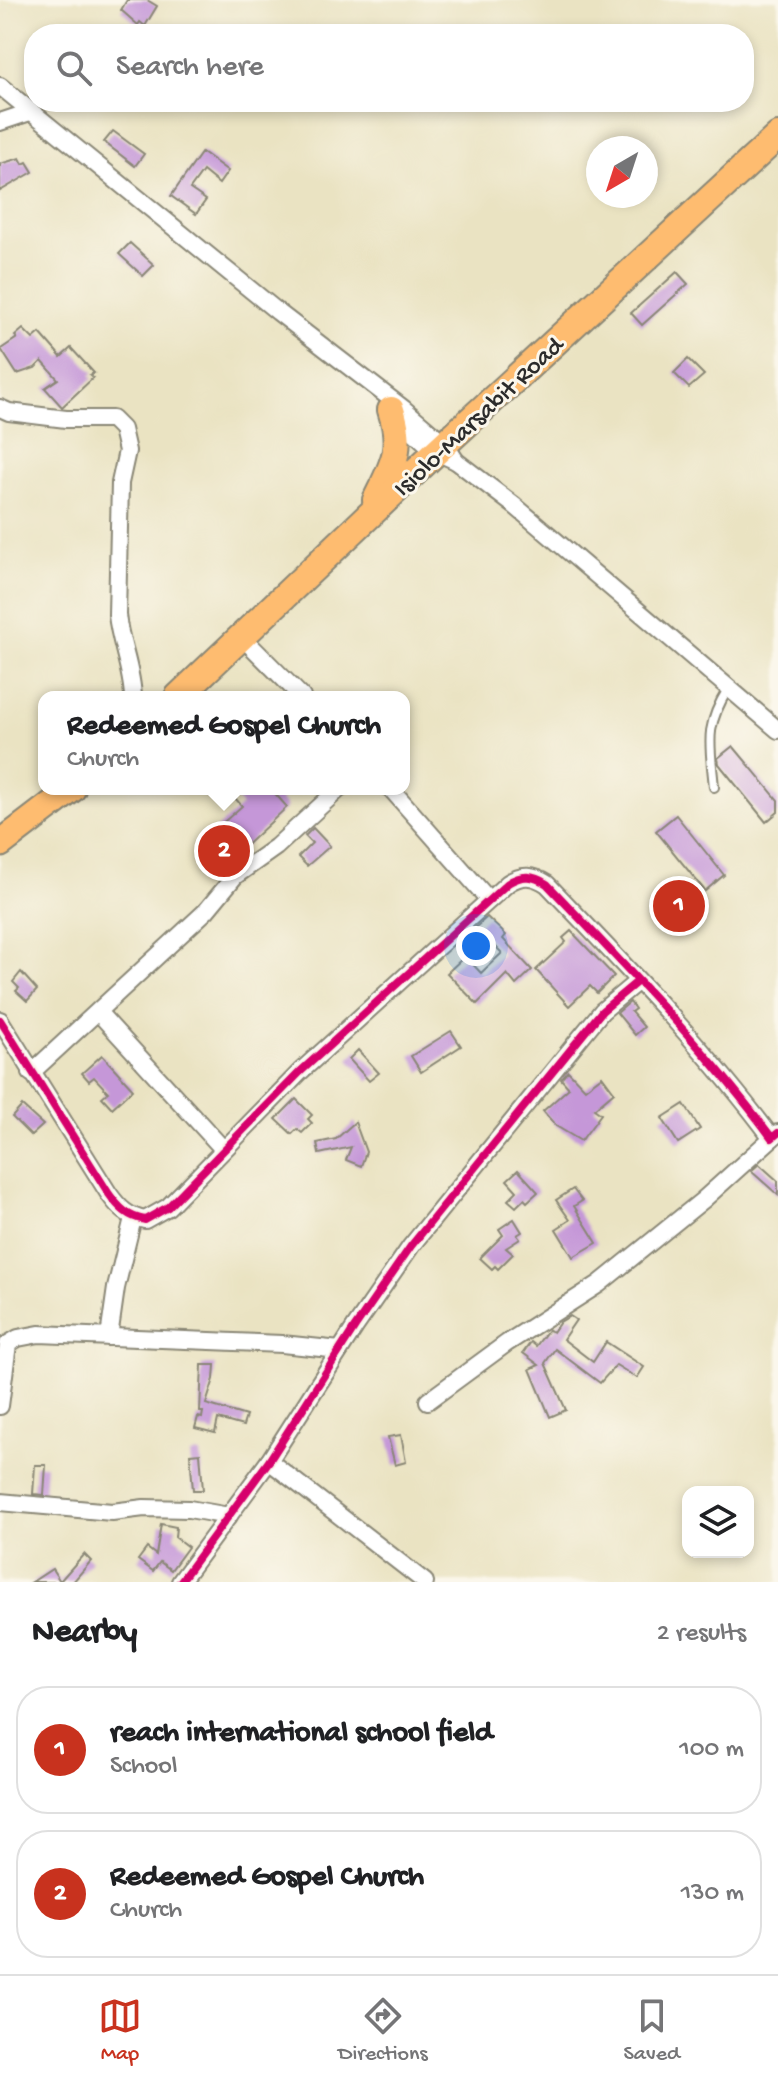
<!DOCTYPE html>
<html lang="en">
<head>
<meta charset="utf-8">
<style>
	body { margin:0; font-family:"Gochi Hand",sans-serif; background:#f6f6f6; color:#202124 }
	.controls { position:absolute; right:24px; bottom:24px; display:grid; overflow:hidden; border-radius:16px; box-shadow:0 4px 12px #0003 }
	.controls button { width:72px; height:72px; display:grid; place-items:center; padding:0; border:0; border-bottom:2px solid #e0e0e0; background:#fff; color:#202124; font:40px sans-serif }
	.compass { position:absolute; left:586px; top:136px; width:72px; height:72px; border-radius:50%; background:#fff; box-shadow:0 4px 12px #0003; rotate:219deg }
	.you { position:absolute; left:476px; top:946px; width:28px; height:28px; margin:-20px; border:6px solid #fff; border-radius:50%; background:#1a73e8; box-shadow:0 0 0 12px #1a73e833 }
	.badge { display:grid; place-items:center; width:52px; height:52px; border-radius:50%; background:#c8321e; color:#fff; font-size:26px; font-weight:700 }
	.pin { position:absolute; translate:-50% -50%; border:4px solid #fff; box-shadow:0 2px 8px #0006 }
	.popup { position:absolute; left:38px; top:691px; width:372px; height:104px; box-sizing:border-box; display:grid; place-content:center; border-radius:16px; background:#fff; filter:drop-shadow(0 2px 6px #0005); font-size:26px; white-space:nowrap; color:#757577 }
	.popup b { font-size:30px; color:#202124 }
	.popup::after { content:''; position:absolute; left:50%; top:100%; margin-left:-16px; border:16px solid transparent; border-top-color:#fff }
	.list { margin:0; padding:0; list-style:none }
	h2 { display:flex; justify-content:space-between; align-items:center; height:104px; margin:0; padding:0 32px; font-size:34px }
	h2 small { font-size:26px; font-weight:400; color:#757577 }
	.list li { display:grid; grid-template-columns:52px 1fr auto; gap:24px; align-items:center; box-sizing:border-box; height:128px; margin:0 16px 16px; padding:0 16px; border:2px solid #e0e0e0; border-radius:32px }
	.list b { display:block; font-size:30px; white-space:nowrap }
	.list p { margin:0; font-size:26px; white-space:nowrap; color:#757577 }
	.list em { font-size:26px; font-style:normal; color:#757577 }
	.icon { flex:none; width:44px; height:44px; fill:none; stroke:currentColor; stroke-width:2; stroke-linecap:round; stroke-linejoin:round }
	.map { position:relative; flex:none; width:778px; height:1582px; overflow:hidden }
	.search { position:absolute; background:#fff; box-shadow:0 4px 12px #0003; left:24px; right:24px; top:24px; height:88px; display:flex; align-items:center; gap:20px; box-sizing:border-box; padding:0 28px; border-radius:32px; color:#757577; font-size:30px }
	.sheet { height:392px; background:#fff }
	nav { display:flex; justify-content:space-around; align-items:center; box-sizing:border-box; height:112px; border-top:2px solid #e0e0e0; background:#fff; font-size:22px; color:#757577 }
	nav a { display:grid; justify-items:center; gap:4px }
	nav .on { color:#c8321e }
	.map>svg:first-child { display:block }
	.building { fill:#c597d8 }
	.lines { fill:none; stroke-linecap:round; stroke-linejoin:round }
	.service-casing { stroke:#8a8776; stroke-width:12 }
	.minor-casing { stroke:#8a8776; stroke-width:20 }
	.trunk-casing { stroke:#8a8776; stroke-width:30 }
	.service { stroke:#fff; stroke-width:8 }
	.minor { stroke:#fff; stroke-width:16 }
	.trunk { stroke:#febc70; stroke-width:26 }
	.cycleway-casing { stroke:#fbf7ec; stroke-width:13 }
	.cycleway { stroke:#d6006c; stroke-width:8 }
	.labels { text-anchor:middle; stroke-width:6; stroke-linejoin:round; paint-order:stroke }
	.street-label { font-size:26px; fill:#2b2b2b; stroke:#fbf7ec }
</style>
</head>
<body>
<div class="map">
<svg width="778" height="1582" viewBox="0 0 778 1582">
	<rect width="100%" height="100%" fill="#fbf7ec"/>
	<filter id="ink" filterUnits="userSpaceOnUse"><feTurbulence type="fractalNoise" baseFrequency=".0125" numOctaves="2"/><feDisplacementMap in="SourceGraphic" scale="16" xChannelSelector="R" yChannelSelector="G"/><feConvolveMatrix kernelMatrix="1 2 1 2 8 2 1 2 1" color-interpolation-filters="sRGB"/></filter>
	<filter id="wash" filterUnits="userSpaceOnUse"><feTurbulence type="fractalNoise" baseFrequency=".006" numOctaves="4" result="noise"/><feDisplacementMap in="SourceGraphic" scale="32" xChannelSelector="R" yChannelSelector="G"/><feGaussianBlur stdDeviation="1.8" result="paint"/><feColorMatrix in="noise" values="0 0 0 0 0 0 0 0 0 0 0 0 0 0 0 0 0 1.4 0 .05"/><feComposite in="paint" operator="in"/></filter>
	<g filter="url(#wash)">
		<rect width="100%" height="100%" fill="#eae3c2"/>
		<g id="blocks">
			<g class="building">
				<polygon points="127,0 147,0 157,6 145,26 140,22 138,25 121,10"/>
				<polygon points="113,131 144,154 135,166 104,142"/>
				<polygon points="202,152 228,171 219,184 203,171 190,189 206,200 196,214 171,196"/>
				<polygon points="20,158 23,164 27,162 33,172 0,191 0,164"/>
				<polygon points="130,243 154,265 143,276 119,254"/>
				<polygon points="677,272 688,284 642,325 631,313"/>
				<polygon points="23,329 33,339 40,333 61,357 71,348 94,373 90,375 93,378 62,407 45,388 58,379 42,361 35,368 17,374 1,349 17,338 15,336"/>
				<polygon points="688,359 704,375 689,388 674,373"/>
				<polygon points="733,746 778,800 778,812 766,822 719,764 718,758"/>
				<polygon points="227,789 271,789 287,807 222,868 200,843 242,806"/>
				<polygon points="676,815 724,875 705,891 656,831"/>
				<polygon points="313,828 330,846 307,866 298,857 312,843 305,836"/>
				<polygon points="487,917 506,935 503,939 532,970 516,985 507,974 477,1004 447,973 465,956 481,973 502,953 476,927"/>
				<polygon points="571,931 614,976 597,993 590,986 569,1006 536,970 566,942 563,938"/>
				<polygon points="21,972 37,990 27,1001 16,991 19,988 13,982"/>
				<polygon points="630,1002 635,1009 631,1012 644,1027 635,1035 617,1013"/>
				<polygon points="451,1031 461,1046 421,1072 411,1056"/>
				<polygon points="358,1050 379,1073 369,1081 349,1059"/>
				<polygon points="102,1055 133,1089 112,1108 102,1097 108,1092 94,1077 89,1081 82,1073"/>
				<polygon points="568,1071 585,1089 602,1076 614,1092 594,1109 601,1114 581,1141 556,1126 543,1111 569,1088 561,1079"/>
				<polygon points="296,1099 312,1115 308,1119 312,1123 302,1133 297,1129 292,1134 276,1119"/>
				<polygon points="684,1104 700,1129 678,1143 662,1118"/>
				<polygon points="22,1106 43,1125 31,1136 12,1117"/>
				<polygon points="355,1122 366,1152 361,1166 346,1160 351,1147 319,1154 317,1143 336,1139"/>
				<polygon points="759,1164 778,1181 778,1195 751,1171"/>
				<polygon points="518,1170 538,1192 527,1202 524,1199 516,1207 508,1200 517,1191 507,1180"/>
				<polygon points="573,1189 582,1201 574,1206 597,1243 573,1257 556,1229 570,1220 556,1200"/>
				<polygon points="514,1219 522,1232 517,1235 520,1239 506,1248 513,1254 498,1269 495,1266 492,1269 480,1258 503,1235 499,1229"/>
				<polygon points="570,1316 576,1320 563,1339 593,1362 606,1342 644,1367 637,1378 616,1365 600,1383 555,1349 545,1363 566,1410 550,1417 530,1369 539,1365 523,1353 531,1342 536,1346 548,1330 553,1332 560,1322"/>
				<polygon points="202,1365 215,1365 214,1379 206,1404 246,1416 243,1426 218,1419 215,1433 195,1428 198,1417 202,1418 203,1412 200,1412"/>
				<polygon points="401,1435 406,1462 395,1465 388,1437"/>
				<polygon points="200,1453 203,1490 193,1490 190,1454"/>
				<polygon points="35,1465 46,1465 44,1495 33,1494"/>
				<polygon points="161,1524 176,1527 175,1537 188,1547 171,1570 160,1562 153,1571 138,1560 147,1548 156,1555"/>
				<polygon points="84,1554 91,1561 73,1582 32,1582 52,1569 60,1581"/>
			</g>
		</g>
	</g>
	<g filter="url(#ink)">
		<use href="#blocks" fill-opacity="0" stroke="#8a8776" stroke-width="2"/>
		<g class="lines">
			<defs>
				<path id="service" d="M714,787c-4,-44 -10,-59 14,-98"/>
				<g id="minor">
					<polyline points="0,86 278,312 404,409 445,444 456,461"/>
					<polyline points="0,122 30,112"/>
					<path d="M0,408l9,4 57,7h46l10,10 5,22 -7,32 -3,132c3,28 15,54 16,82"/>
					<polyline points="394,414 436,452 456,461 515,506 778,730"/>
					<polyline points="242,637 302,697"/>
					<polyline points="391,789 489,900"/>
					<polyline points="98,1012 223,1149"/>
					<path d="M0,1020l109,174c10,14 19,23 36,26l23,-13 132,-135 208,-189c14,-9 25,-8 39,1 78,82 158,164 225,254l6,-5"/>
					<polyline points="31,1073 206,911 235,876 276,847 339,789"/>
					<polyline points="109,1337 116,1288 133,1218"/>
					<polyline points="428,1401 507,1343 599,1284 703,1200 772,1138"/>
					<polyline points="0,1406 8,1344 18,1338 39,1334 282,1344 340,1350"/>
					<polyline points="269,1461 425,1582"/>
					<polyline points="0,1502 112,1512 144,1508 189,1509 229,1516"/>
					<polyline points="180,1582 269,1461 355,1327 411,1246 602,1011 638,981"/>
				</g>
				<g id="trunk">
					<path d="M376,500c17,-35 28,-51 15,-90"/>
					<polyline points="178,697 436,452 778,136"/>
					<polyline points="0,844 72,789"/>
				</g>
			</defs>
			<use href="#service" class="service-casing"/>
			<use href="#minor" class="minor-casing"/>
			<use href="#trunk" class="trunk-casing"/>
			<use href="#service" class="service"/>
			<use href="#minor" class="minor"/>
			<use href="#trunk" class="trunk"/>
			<defs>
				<g id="cycleway">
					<path d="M0,1020l109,174c10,14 19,23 36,26l23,-13 132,-135 208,-189c14,-9 25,-8 39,1 78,82 158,164 225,254l6,-5"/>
					<polyline points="180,1582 269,1461 355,1327 411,1246 602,1011 638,981"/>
				</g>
			</defs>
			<use href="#cycleway" class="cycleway-casing"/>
			<use href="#cycleway" class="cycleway"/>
		</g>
	</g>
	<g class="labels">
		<g class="street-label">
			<text transform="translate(477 415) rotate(-43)" y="9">Isiolo-Marsabit Road</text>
		</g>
	</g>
</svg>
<div class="controls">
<button><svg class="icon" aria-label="layers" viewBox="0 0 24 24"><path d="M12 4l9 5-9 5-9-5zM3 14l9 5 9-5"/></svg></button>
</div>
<svg class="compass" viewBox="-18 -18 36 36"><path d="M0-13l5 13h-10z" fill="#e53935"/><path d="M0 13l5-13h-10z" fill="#757577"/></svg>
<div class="you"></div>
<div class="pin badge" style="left:679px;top:906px">1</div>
<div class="pin badge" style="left:224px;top:851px">2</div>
<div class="popup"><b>Redeemed Gospel Church</b>Church</div>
<div class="search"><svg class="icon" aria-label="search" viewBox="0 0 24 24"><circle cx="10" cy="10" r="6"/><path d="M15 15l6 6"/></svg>Search here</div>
</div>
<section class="sheet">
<h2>Nearby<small>2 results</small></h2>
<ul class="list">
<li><span class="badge">1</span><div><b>reach international school field</b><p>School</p></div><em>100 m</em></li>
<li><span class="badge">2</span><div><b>Redeemed Gospel Church</b><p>Church</p></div><em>130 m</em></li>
</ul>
</section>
<nav>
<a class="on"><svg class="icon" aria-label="map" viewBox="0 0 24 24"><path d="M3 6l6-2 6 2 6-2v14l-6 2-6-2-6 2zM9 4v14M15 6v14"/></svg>Map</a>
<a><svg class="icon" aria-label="directions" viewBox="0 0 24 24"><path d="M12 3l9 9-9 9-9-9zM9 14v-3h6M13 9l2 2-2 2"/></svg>Directions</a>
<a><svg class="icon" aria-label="saved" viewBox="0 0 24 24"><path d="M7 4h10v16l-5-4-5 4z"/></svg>Saved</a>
</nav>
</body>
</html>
